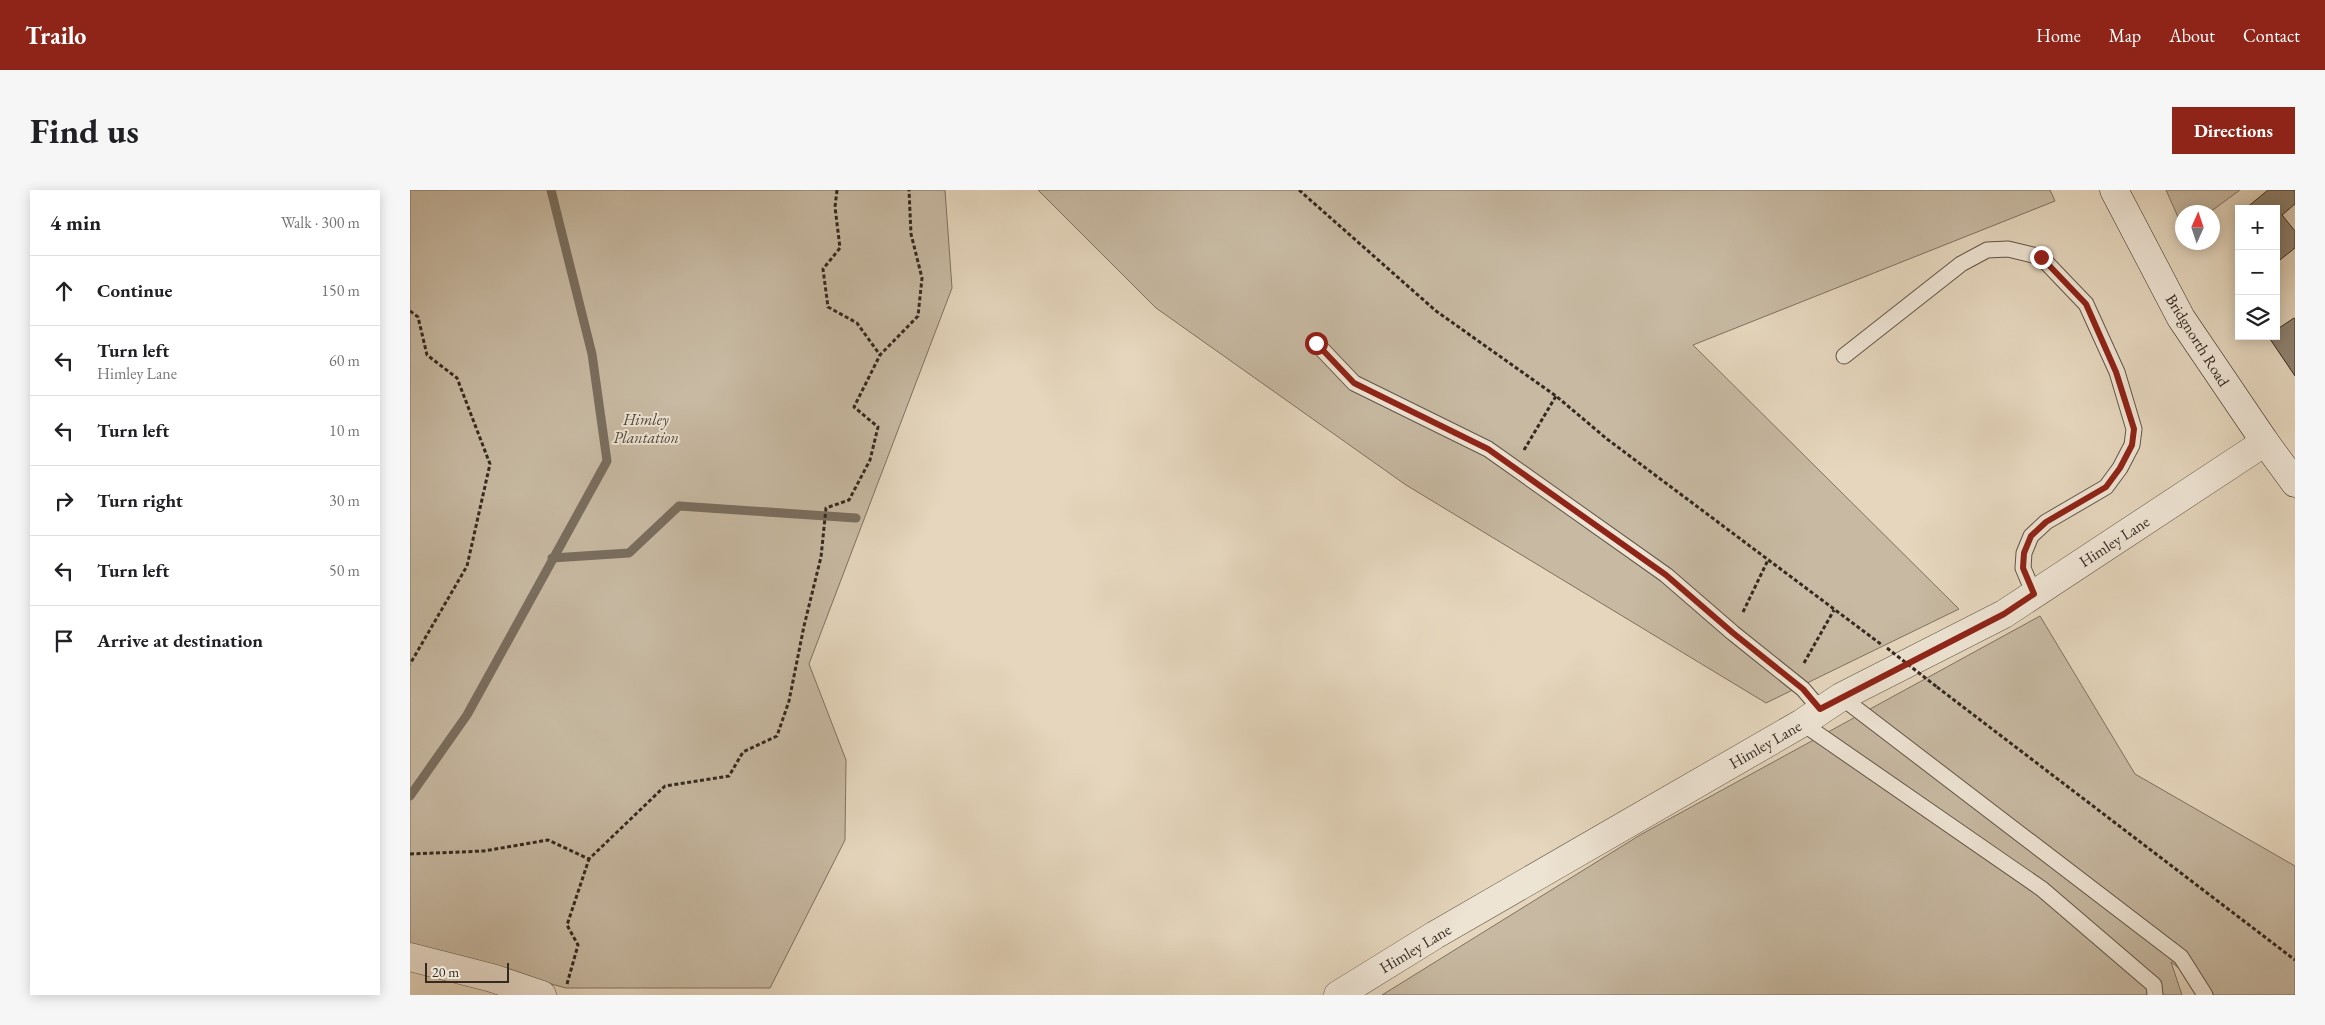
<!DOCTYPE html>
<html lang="en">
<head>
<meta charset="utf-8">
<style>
	body { margin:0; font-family:"EB Garamond",serif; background:#f6f6f6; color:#202124 }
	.controls { position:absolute; right:15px; top:15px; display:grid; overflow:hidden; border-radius:0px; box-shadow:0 2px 12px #0003 }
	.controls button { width:45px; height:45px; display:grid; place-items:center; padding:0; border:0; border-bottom:1px solid #e0e0e0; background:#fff; color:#202124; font:25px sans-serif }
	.compass { position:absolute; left:1765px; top:15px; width:45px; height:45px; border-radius:50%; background:#fff; box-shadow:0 2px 12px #0003; rotate:3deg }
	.scale { position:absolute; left:15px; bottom:12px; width:84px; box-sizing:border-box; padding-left:5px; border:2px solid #342a20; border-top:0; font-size:14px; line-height:18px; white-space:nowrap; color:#342a20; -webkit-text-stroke:4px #eee4d4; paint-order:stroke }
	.stop { position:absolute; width:15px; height:15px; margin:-11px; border:4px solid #8f2418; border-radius:50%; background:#fff }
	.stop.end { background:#8f2418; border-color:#fff; box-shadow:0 1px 5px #0008 }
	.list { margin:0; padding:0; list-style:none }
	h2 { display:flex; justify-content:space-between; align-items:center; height:65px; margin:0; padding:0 20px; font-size:21px }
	h2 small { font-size:16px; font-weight:400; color:#757577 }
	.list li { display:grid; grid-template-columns:32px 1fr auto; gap:15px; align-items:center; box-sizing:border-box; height:70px; padding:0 20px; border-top:1px solid #e0e0e0 }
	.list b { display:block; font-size:19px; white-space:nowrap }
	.list p { margin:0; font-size:16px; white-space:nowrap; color:#757577 }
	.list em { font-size:16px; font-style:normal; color:#757577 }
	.icon { flex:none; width:28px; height:28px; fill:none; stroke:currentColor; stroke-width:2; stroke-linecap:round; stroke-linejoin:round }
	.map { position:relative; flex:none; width:1885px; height:805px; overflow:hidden; border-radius:0px }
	header { display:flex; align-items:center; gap:30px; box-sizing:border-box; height:70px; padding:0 25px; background:#8f2418; color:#fff }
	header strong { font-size:24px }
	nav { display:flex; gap:28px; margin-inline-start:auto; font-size:18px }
	.intro { display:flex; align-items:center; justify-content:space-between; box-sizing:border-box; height:120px; padding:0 30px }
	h1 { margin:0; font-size:35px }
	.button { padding:12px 22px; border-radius:0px; background:#8f2418; color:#fff; font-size:18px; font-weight:700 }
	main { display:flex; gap:30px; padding:0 30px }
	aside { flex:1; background:#fff; border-radius:0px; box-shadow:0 2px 12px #0003 }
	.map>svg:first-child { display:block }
	.green { fill:#c7b9a2; stroke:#7e7261 }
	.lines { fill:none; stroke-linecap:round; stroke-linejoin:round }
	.stream { stroke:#7a6e5e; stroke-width:9 }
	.building { fill:#908372; stroke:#342a20 }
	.lane-casing { stroke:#605547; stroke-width:17 }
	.street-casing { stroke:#605547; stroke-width:29 }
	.secondary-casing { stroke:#342a20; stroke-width:29 }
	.path { stroke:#342a20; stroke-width:3; stroke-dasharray:4 2.5; stroke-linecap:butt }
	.lane { stroke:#eee4d4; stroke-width:15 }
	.street { stroke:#eee4d4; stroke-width:28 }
	.secondary { stroke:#eee4d4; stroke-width:28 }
	.path-bridge { stroke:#342a20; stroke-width:3; stroke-dasharray:4 2.5; stroke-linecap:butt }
	.route { stroke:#8f2418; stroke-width:6 }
	.labels { text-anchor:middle; stroke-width:4; stroke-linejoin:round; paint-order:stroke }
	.street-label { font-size:16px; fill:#342a20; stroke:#eee4d4 }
	.park-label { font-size:16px; font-style:italic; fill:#51473a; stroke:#eee4d4 }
</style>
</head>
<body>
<header>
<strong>Trailo</strong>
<nav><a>Home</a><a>Map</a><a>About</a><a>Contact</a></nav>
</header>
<div class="intro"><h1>Find us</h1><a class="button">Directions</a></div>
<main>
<aside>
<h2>4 min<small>Walk · 300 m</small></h2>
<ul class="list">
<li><svg class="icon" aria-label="ahead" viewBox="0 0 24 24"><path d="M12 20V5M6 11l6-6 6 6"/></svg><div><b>Continue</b></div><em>150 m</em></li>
<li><svg class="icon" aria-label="left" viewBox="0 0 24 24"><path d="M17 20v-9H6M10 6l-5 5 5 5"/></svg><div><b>Turn left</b><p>Himley Lane</p></div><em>60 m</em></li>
<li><svg class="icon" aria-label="left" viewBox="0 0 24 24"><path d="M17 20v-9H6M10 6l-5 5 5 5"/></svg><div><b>Turn left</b></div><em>10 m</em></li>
<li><svg class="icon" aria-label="right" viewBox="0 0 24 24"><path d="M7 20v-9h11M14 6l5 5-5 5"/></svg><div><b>Turn right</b></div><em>30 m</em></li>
<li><svg class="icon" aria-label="left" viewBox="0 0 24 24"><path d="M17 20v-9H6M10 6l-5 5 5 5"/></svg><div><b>Turn left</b></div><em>50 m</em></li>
<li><svg class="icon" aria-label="arrive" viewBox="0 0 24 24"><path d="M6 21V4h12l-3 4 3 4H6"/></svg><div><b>Arrive at destination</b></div></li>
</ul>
</aside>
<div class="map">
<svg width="1885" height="805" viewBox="0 0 1885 805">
	<rect width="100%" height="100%" fill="#e5d6bd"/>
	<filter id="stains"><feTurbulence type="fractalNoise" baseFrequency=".004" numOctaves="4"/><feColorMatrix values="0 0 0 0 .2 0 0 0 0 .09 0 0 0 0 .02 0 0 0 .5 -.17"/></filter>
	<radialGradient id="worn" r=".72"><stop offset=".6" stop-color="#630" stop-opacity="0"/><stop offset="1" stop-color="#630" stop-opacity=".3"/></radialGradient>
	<g class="green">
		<polygon points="0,0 535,0 542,98 399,474 436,570 435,650 360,798 156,798 71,775 0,759"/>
		<polygon points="628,0 1640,0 1645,11 1283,155 1549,419 1356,513 996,295 746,118"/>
		<polygon points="1756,0 1830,0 1800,22 1772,22 1772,36"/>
		<polygon points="1630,426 1725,584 1885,676 1885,805 1804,805 1761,772 1772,805 972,805 1230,645"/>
	</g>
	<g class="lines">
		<g class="stream">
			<polyline points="142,368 219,363 269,316 446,328"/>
			<polyline points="0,606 57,525 197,271 182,164 141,0"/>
		</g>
	</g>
	<g class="building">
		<polygon points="1858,0 1885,0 1885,14 1872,25 1885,41 1885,58 1866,73 1866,19 1835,19"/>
		<polygon points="1884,128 1885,129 1885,186 1858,146 1866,146 1866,140"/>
	</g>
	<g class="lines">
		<defs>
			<g id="lane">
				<polyline points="906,153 944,193 1078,259 1256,385 1323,443 1393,499 1410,519"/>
				<polyline points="1434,166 1551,74 1577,60 1598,59 1631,67 1676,114 1707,182 1724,239 1722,255 1710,278 1696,297 1636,332 1621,346 1614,363 1613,378 1624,404"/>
				<polyline points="1431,507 1771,767 1795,805"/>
				<polyline points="1392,533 1632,699 1744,795 1745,805"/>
			</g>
			<g id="street">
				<polyline points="0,767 82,788 132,805"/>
				<polyline points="928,805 1025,745 1392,533 1431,507 1594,424 1855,252"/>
			</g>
			<polyline id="secondary" points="1704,0 1771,128 1855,252 1885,293"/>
		</defs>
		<use href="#lane" class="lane-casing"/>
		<use href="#street" class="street-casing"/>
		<use href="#secondary" class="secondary-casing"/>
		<g class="path">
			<polyline points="427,0 425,17 430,58 413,79 418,117 447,133 470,165"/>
			<polyline points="889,0 1026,121 1146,206 1197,249 1472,455"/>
			<polyline points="0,121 8,127 17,165 47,188 80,274 57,376 0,474"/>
			<polyline points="1114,260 1146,206"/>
			<polyline points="1333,422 1358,370"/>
			<polyline points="1394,473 1424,420"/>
			<polyline points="1527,497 1885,770"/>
			<polyline points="0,664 74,661 138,650 179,669 255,596 319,586 333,562 367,546 379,511 394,436 411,367 416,318 439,310 460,270 468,237 444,217 470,165 508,126 512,88 501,44 499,0"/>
			<polyline points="157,794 168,755 157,735 179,669"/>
		</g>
		<use href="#lane" class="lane"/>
		<use href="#street" class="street"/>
		<use href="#secondary" class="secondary"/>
		<polyline class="path-bridge" points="1477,458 1527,497"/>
	</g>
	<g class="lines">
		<polyline class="route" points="906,153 944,193 1078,259 1256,385 1323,443 1393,499 1410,519 1594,424 1624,404 1613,378 1614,363 1621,346 1636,332 1696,297 1710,278 1722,255 1724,239 1706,182 1676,114 1631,67"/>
	</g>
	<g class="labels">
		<g class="street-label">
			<text transform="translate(1788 150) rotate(58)" y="6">Bridgnorth Road</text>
			<text transform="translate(1704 351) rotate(-33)" y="6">Himley Lane</text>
			<text transform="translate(1355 554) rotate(-30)" y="6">Himley Lane</text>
			<text transform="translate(1005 758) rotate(-31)" y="6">Himley Lane</text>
		</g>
		<g class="park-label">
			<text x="236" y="235">Himley<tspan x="236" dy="18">Plantation</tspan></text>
		</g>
	</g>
	<rect width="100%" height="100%" filter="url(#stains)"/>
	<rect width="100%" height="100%" fill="url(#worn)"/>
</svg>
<div class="controls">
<button>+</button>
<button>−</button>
<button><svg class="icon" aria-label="layers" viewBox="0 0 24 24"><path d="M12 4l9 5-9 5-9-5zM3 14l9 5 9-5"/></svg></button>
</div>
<svg class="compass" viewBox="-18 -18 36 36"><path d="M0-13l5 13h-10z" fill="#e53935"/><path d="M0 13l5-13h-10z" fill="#757577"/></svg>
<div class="scale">20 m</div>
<div class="stop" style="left:906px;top:153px"></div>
<div class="stop end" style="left:1631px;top:67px"></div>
</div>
</main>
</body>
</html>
